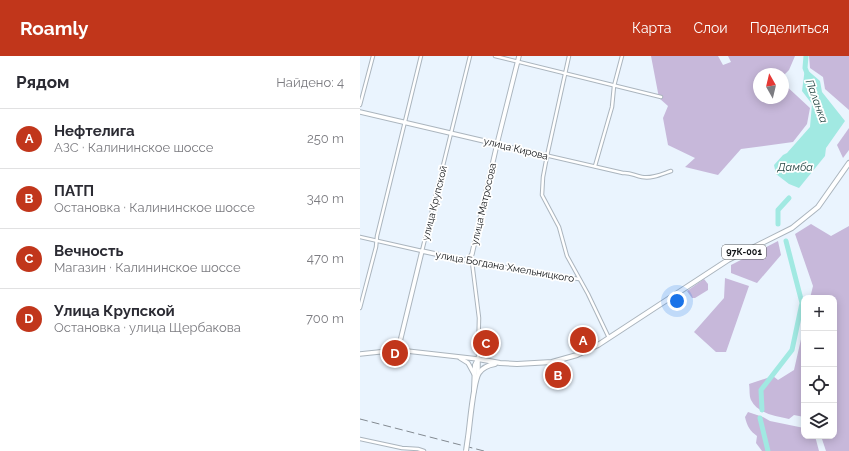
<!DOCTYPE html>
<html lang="ru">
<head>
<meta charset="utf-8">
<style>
	body { margin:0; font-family:Raleway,sans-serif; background:#f2f2f3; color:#2b2b33 }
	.controls { position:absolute; right:12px; bottom:12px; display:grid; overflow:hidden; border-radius:8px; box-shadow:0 2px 10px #0003 }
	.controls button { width:36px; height:36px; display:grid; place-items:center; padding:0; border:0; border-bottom:1px solid #e1e1e2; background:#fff; color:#2b2b33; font:20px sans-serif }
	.compass { position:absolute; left:393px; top:12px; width:36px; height:36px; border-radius:50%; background:#fff; box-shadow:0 2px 10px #0003; rotate:352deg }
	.you { position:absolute; left:317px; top:245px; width:14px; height:14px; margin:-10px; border:3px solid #fff; border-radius:50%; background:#1a73e8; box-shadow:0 0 0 6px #1a73e833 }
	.badge { display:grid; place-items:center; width:26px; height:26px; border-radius:50%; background:#c1361b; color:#fff; font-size:13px; font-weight:700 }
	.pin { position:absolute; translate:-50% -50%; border:2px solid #fff; box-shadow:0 1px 4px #0006 }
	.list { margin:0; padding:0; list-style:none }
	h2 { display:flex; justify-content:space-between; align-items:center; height:52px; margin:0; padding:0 16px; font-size:17px }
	h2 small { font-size:13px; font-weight:400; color:#7c7c81 }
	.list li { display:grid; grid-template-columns:26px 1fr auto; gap:12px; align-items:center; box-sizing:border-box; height:60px; padding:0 16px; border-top:1px solid #e1e1e2 }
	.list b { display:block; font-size:15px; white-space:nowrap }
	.list p { margin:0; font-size:13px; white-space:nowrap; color:#7c7c81 }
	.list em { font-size:13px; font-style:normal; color:#7c7c81 }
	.icon { flex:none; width:22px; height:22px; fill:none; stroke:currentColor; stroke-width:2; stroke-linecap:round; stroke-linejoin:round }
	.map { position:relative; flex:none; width:489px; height:395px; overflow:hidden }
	header { display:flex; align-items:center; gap:24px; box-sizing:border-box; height:56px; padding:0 20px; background:#c1361b; color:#fff }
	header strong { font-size:19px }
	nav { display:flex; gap:22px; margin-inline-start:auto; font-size:14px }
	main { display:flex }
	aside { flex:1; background:#fff }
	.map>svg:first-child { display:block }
	.green { fill:#c7b8da }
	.water { fill:#a1e9e2 }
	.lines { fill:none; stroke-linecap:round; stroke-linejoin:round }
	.river { stroke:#a1e9e2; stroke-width:5 }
	.street-casing { stroke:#abb5be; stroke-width:4.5 }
	.secondary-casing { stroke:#abb5be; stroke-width:5.5 }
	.primary-casing { stroke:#abb5be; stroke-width:6 }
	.street { stroke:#fff; stroke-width:2.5 }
	.secondary { stroke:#fff; stroke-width:3.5 }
	.primary { stroke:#fff; stroke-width:4 }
	.rail { stroke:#838a91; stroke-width:1; stroke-dasharray:8 4; stroke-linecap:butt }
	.primary-bridge-casing { stroke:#abb5be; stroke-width:6; stroke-linecap:butt }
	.primary-bridge { stroke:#fff; stroke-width:4 }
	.labels { text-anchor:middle; stroke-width:3.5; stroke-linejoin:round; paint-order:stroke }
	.shield { fill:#fff; stroke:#56585a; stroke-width:1 }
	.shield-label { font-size:9px; font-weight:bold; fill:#0e1114 }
	.street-label { font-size:10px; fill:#0e1114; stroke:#fff }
	.water-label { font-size:11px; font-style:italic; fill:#1b3e3b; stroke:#fff }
</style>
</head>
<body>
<header>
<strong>Roamly</strong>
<nav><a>Карта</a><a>Слои</a><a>Поделиться</a></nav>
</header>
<main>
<aside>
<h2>Рядом<small>Найдено: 4</small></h2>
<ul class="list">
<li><span class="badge">A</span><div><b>Нефтелига</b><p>АЗС · Калининское шоссе</p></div><em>250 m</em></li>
<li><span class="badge">B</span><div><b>ПАТП</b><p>Остановка · Калининское шоссе</p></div><em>340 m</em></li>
<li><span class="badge">C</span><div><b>Вечность</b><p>Магазин · Калининское шоссе</p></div><em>470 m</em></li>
<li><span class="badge">D</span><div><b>Улица Крупской</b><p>Остановка · улица Щербакова</p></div><em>700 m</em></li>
</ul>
</aside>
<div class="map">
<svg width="489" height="395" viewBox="0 0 489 395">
	<rect width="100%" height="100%" fill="#eaf4fe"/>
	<g class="green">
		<polygon points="291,0 358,0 363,9 371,6 368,0 435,0 429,14 423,20 423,18 399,18 399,42 423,42 423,27 450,52 447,68 433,86 381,93 358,119 325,111 335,102 308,89 303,62 308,50 299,42"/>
		<polygon points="449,0 489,0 489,54 465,33 463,21 450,12"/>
		<polygon points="489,72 489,94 483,102 477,89"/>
		<polygon points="451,168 471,180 489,170 489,395 466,395 461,380 474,380 474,242 450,242 453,230 435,178"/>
		<polygon points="418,185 421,199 397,227 371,217 371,209"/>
		<polygon points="365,222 389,230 366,296 356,296 334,276 364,242"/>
		<polygon points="344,223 348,228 348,234 335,242 332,242 327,235"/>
		<path d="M444,270v91l-10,-2 -5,4c-13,-3 -31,-5 -38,-19 -2,-4 -1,-11 -2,-16l24,-8 5,4 16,-10z"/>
		<path d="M388,356l15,5 7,4 34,7v8h11l4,15h-57l-6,-8 1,-7c-7,-5 -10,-10 -12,-19z"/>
	</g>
	<polygon class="water" points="445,12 460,25 462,36 485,65 466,92 465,100 439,132 429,128 416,118 414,109 423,99 427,97 450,71 452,48 442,35"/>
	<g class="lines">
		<g class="river">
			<polyline points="446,0 445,12 447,17"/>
			<polyline points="418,168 418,154 429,142"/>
			<polyline points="402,354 401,334 432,294 442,247 426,185"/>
			<polyline points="400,362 408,395"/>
		</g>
		<defs>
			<g id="street">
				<polyline points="135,0 301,41"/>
				<polyline points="209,0 187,100 183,121 182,139 199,171 207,200 228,238 249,282"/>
				<polyline points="0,49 13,0"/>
				<path d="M137,88l126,29c7,-1 12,3 19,4 10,2 20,-3 29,-6"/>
				<polyline points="235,110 252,51 254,30 262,0"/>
				<polyline points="0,181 62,195 110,0"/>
				<polyline points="109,203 112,206 219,223"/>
				<polyline points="112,206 119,262 118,303"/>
				<polyline points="0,252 16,191 17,180 61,0"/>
				<polyline points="0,383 42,392 58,393 64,395"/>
			</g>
			<g id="secondary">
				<polyline points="0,56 137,88"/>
				<polyline points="38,294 62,195 103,204 109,203 112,198 137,88 159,0"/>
				<polyline points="0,298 38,294 118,303 118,317"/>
				<polyline points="100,302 108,307 114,318"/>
			</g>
			<g id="primary">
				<polyline points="114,335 115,309 118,303 140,307 157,308 192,306 217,299 238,289 368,204 432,172 458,151 489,107"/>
				<path d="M108,381c2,-13 5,-55 11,-64 4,-6 10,-8 16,-9"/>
			</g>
		</defs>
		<use href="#street" class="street-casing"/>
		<use href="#secondary" class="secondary-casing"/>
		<use href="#primary" class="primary-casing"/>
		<use href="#street" class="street"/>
		<use href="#secondary" class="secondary"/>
		<use href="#primary" class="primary"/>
		<polyline class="rail" points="0,363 124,395"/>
		<defs>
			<polyline id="primary-bridge" points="106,395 108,381"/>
		</defs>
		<use href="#primary-bridge" class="primary-bridge-casing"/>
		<use href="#primary-bridge" class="primary-bridge"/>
	</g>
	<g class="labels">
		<rect class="shield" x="362" y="189" width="44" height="14" rx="3"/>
		<g class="shield-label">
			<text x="384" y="199">97К-001</text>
		</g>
		<g class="street-label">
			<text transform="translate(156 92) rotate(14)" y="4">улица Кирова</text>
			<text transform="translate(74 147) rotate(-76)" y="4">улица Крупской</text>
			<text transform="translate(123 148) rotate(-77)" y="4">улица Матросова</text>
			<text transform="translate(145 210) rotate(10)" y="4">улица Богдана Хмельницкого</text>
		</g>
		<g class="water-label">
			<text transform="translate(457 45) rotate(70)" y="4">Паланка</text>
			<text x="435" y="115">Дамба</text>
		</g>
	</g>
</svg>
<div class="controls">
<button>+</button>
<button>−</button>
<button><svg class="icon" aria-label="locate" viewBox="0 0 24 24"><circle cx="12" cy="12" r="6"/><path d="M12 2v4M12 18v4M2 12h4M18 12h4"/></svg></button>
<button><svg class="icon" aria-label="layers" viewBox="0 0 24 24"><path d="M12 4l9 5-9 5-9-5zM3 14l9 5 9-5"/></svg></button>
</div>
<svg class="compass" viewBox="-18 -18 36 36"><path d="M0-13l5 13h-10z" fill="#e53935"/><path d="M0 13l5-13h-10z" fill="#7c7c81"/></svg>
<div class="you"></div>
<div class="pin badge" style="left:223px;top:284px">A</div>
<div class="pin badge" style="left:198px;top:319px">B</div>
<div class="pin badge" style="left:126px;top:287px">C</div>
<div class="pin badge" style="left:35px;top:297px">D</div>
</div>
</main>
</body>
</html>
